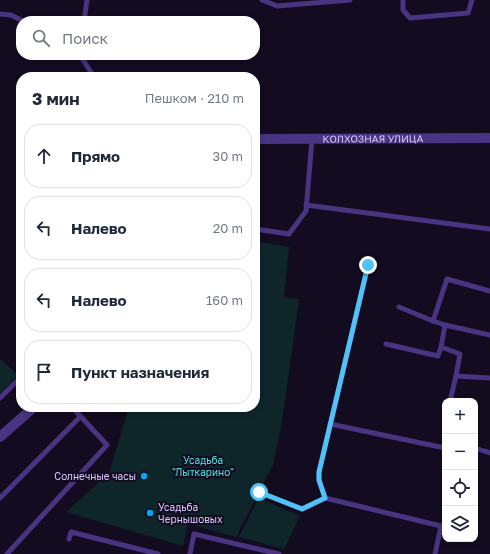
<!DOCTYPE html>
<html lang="ru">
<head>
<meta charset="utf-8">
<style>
	body { margin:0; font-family:"Golos Text",sans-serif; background:#f6f6f7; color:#1f2937 }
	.controls { position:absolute; right:12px; bottom:12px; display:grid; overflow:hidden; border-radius:8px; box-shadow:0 2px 6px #0003 }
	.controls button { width:36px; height:36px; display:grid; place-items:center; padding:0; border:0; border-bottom:1px solid #e0e1e3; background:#fff; color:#1f2937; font:20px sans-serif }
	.stop { position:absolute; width:12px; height:12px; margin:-9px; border:3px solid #4fc3f7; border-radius:50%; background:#fff }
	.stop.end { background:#4fc3f7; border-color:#fff; box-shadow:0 1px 4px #0008 }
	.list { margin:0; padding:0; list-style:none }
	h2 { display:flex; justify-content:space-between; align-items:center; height:52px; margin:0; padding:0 16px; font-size:17px }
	h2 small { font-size:13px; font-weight:400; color:#747a83 }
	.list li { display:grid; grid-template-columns:26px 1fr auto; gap:12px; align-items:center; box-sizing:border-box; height:64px; margin:0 8px 8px; padding:0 8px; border:1px solid #e0e1e3; border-radius:16px }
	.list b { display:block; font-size:15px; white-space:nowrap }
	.list em { font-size:13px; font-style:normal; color:#747a83 }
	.icon { flex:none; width:22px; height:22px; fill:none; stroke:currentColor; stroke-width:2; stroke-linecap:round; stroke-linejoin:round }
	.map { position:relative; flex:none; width:490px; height:554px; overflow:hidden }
	.search { position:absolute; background:#fff; box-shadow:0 2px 6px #0003; left:16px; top:16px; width:244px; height:44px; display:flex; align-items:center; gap:10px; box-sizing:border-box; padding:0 14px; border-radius:16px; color:#747a83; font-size:15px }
	.panel { position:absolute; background:#fff; box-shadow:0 2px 6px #0003; left:16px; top:72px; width:244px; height:340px; border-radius:16px }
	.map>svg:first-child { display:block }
	.green { fill:#0e252a }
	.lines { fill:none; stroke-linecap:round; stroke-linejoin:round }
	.service { stroke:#483481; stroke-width:5 }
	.tertiary { stroke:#483481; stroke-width:10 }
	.route { stroke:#4fc3f7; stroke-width:5 }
	.poi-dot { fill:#00a7f5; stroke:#130b20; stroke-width:1.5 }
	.labels { text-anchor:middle; stroke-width:4; stroke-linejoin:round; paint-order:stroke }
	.street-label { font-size:10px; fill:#dccaff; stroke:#130b20 }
	.park-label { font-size:10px; fill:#50e5e0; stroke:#130b20 }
	.poi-label { font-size:10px; fill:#dccaff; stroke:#130b20; text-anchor:end }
</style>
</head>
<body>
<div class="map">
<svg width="490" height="554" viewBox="0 0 490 554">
	<rect width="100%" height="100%" fill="#130b20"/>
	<g class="green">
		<polygon points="255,241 289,247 284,297 299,299 282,422 273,465 236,537 188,524 183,546 66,512 109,473 129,407 255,407"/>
		<polygon points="0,359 18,375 0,394"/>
		<polygon points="259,498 300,516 284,549 239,537"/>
	</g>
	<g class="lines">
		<g class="service">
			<polyline points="262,0 277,6 350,0"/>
			<polyline points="403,0 403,10 410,18 468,13 472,0"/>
			<polyline points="0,14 11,15 23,21"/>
			<polyline points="84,21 87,0"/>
			<polyline points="80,55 94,77"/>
			<polyline points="306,205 490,229"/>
			<polyline points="255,229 289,234 306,211 312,139"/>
			<polyline points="399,307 433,321"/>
			<polyline points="445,325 433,321 447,279 490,291"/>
			<polyline points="386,344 438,356 441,347 460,354 456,376"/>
			<polyline points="441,347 445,325 490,335"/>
			<polyline points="0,398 17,381 21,381"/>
			<polyline points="450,401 456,376 490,378"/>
			<polyline points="330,424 445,448"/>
			<polyline points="475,448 490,453"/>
			<polyline points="259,492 302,509 325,498 441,526 435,554"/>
			<polyline points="0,498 80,417"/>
			<polyline points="325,498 319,481 319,472 368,265"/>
			<polyline points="69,539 71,532 158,554"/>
			<polyline points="7,554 107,445 72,407"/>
			<polyline points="190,554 194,534 279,554"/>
		</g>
		<g class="tertiary">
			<path id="s1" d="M255,139l235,-1"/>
			<polyline points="0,437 34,407"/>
		</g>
	</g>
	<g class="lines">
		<polyline class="route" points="259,492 302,509 325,498 319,480 319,472 368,265"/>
	</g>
	<g class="poi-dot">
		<circle cx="144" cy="476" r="4"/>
		<circle cx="150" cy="513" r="4"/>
	</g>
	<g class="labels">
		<g class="street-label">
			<text dy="4" stroke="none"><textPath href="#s1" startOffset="118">КОЛХОЗНАЯ УЛИЦА</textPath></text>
		</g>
		<g class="park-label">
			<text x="203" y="464">Усадьба<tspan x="203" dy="12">"Лыткарино"</tspan></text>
		</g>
		<g class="poi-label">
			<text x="136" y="480">Солнечные часы</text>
			<text x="158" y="511" text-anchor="start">Усадьба<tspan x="158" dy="12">Чернышовых</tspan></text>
		</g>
	</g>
</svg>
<div class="controls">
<button>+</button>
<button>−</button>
<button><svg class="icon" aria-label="locate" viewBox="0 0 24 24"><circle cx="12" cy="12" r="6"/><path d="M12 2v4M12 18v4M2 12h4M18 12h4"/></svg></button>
<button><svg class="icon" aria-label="layers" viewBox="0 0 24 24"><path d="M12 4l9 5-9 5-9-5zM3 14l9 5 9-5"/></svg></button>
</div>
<div class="stop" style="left:259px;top:492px"></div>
<div class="stop end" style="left:368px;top:265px"></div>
<div class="search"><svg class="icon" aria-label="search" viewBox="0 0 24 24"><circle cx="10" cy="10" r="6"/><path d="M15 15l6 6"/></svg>Поиск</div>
<section class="panel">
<h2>3 мин<small>Пешком · 210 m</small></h2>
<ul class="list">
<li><svg class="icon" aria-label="ahead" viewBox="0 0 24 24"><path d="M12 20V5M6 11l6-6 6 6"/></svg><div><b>Прямо</b></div><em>30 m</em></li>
<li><svg class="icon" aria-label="left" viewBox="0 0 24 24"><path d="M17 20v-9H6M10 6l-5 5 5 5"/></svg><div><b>Налево</b></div><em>20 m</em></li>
<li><svg class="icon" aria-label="left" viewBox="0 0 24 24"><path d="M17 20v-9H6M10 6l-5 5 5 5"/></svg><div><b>Налево</b></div><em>160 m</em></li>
<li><svg class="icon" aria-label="arrive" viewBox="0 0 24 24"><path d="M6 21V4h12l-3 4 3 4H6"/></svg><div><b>Пункт назначения</b></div></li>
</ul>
</section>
</div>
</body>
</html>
